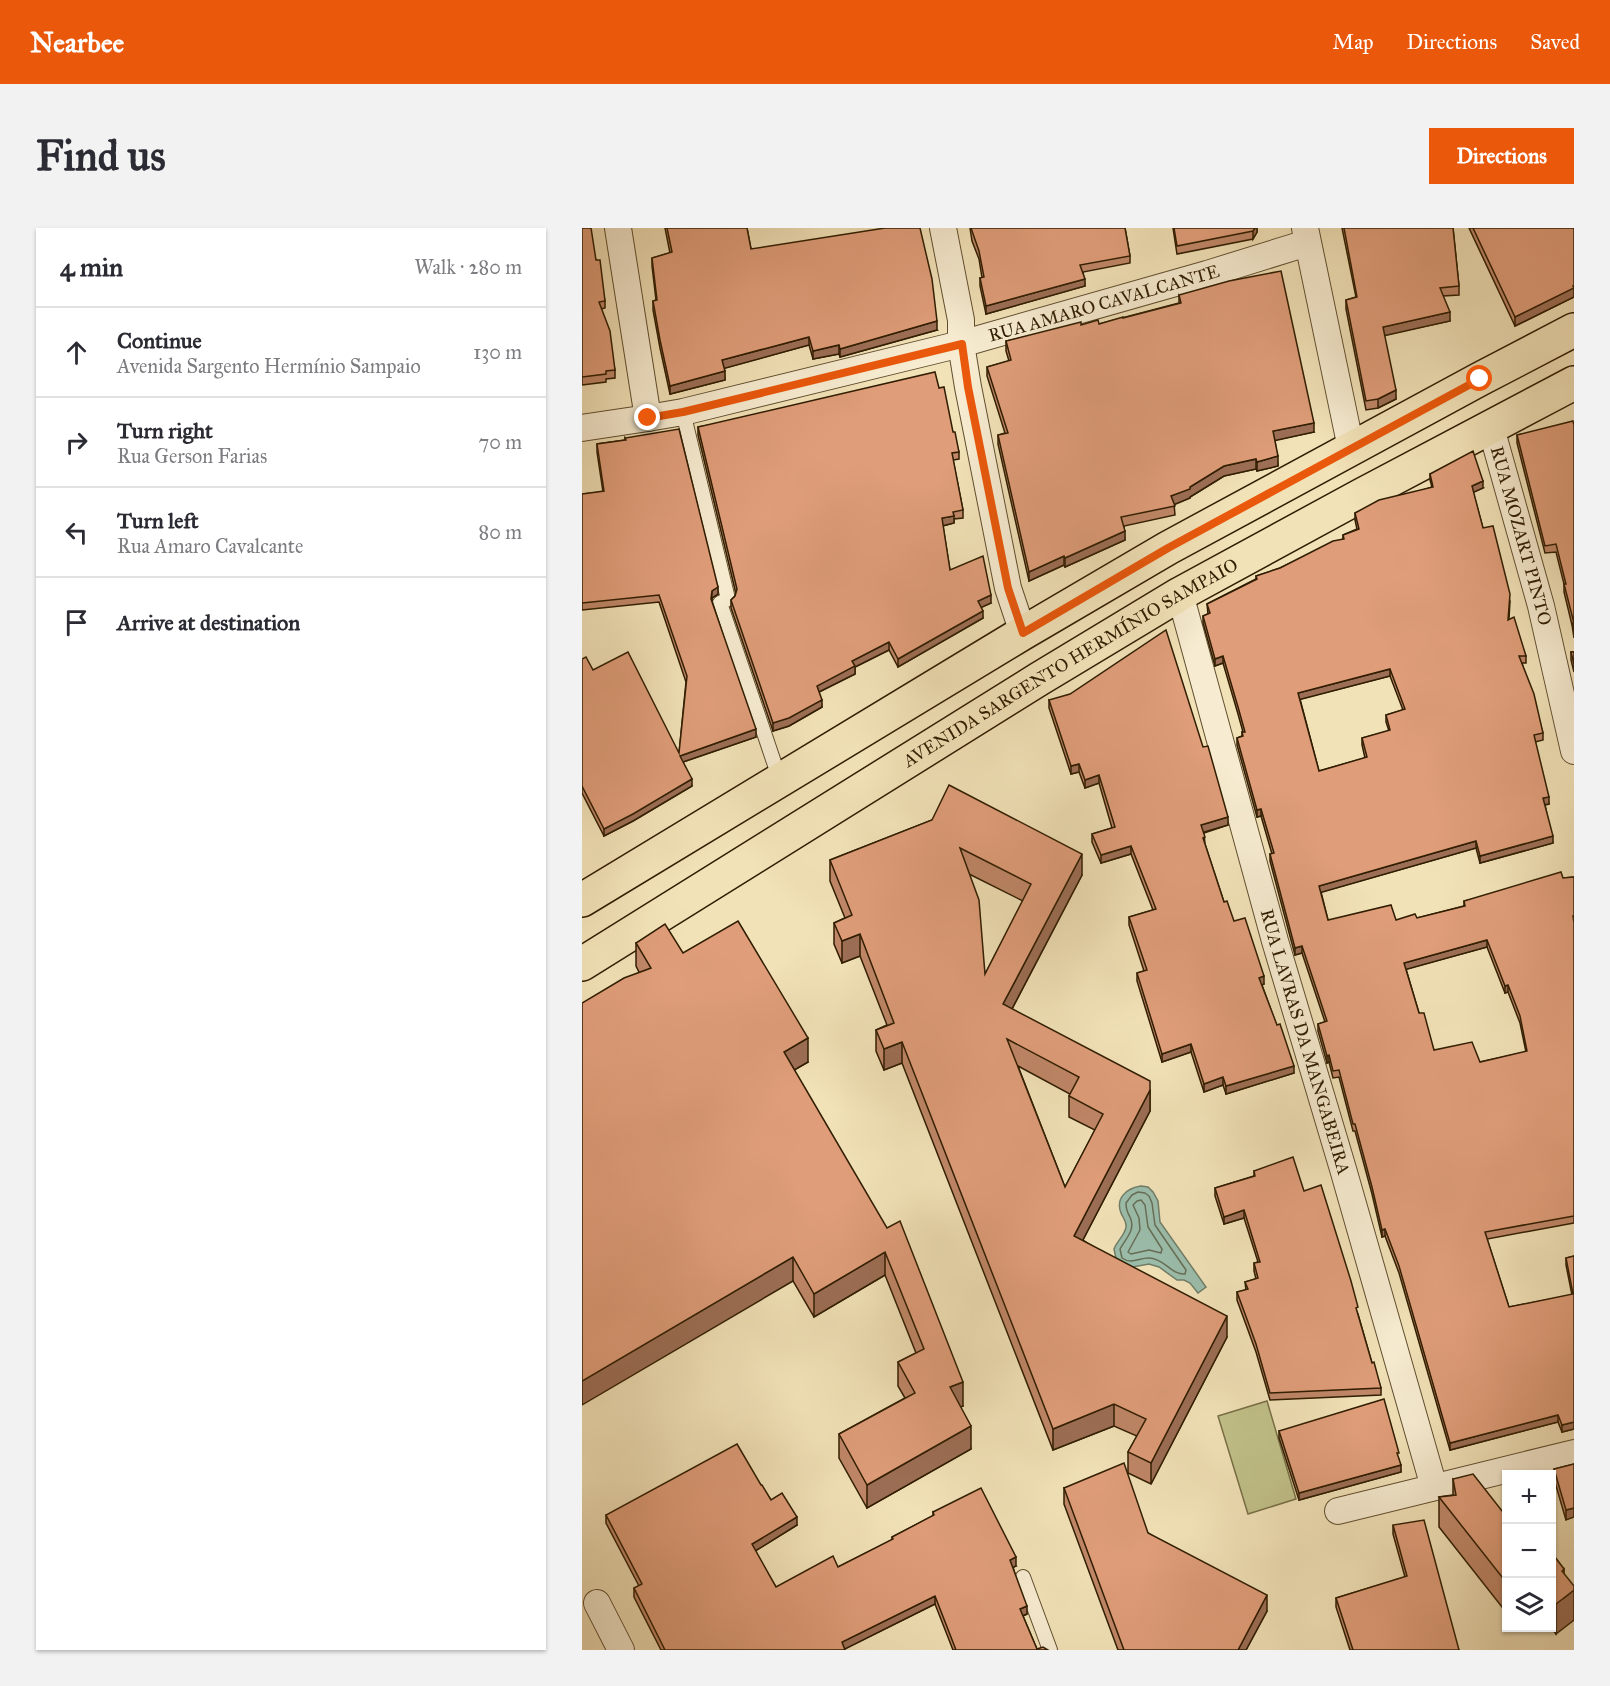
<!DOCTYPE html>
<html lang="en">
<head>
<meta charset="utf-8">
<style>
	body { margin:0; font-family:"IM FELL Great Primer",serif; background:#f2f2f3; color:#2b2b33 }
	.controls { position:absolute; right:18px; bottom:18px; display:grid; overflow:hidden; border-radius:0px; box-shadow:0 2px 4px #0004 }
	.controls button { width:54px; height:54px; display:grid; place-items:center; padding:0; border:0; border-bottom:2px solid #e1e1e2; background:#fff; color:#2b2b33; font:30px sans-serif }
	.stop { position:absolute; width:18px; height:18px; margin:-14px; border:4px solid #ea580c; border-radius:50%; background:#fff }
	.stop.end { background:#ea580c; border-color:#fff; box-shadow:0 2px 6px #0008 }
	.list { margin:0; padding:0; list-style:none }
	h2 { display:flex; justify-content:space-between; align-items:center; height:78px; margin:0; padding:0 24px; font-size:26px }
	h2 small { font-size:20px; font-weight:400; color:#7c7c81 }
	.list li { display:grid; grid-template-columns:39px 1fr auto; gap:18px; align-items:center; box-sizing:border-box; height:90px; padding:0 24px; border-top:2px solid #e1e1e2 }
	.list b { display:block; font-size:22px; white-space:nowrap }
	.list p { margin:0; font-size:20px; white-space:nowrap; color:#7c7c81 }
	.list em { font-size:20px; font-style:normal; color:#7c7c81 }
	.icon { flex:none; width:33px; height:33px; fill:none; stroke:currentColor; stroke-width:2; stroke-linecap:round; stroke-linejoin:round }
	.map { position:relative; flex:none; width:992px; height:1422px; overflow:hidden; border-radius:0px }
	header { display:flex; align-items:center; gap:36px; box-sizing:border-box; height:84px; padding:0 30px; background:#ea580c; color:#fff }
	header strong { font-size:28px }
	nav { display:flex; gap:33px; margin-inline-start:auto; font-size:21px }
	.intro { display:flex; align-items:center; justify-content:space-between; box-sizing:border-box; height:144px; padding:0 36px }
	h1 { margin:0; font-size:42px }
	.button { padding:15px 27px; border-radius:0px; background:#ea580c; color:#fff; font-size:21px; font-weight:700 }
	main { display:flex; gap:36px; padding:0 36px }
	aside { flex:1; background:#fff; border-radius:0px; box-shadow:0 2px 4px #0004 }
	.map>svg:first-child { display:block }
	.green { fill:#c1c18a; stroke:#786f46; stroke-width:1.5 }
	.water { fill:#9bbeac; stroke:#707e68; stroke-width:1.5 }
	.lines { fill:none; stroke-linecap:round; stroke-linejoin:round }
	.shore { stroke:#666e56; stroke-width:1.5 }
	.service-casing { stroke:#604e2f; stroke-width:16 }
	.minor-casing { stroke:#604e2f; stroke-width:28 }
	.primary-casing { stroke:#301d01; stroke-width:36 }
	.service { stroke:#f7ecd1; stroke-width:14 }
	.minor { stroke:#f7ecd1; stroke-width:26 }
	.primary { stroke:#f2e2b8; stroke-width:33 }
	.wall { fill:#c08768; stroke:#301d01; stroke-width:1.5; fill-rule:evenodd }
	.shaded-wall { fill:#9c6e55; stroke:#301d01; stroke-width:1.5 }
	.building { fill:#df9d79; stroke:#301d01; stroke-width:1.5; fill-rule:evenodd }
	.route { stroke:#ea580c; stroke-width:8 }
	.labels { text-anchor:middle; stroke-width:5; stroke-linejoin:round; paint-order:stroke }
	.street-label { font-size:18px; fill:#301d01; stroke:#f7ecd1 }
</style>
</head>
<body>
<header>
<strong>Nearbee</strong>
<nav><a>Map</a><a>Directions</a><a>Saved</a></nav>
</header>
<div class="intro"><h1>Find us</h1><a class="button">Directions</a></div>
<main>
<aside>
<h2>4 min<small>Walk · 280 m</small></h2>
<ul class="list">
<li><svg class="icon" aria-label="ahead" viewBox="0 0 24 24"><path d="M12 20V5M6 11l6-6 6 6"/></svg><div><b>Continue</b><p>Avenida Sargento Hermínio Sampaio</p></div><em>130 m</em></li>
<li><svg class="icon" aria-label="right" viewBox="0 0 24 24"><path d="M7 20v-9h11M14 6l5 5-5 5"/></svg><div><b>Turn right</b><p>Rua Gerson Farias</p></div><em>70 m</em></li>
<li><svg class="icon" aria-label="left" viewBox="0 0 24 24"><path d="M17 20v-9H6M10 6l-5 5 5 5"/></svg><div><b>Turn left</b><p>Rua Amaro Cavalcante</p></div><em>80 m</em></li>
<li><svg class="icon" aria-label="arrive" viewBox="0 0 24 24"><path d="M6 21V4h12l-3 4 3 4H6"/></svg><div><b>Arrive at destination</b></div></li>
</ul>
</aside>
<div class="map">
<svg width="992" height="1422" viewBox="0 0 992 1422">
	<rect width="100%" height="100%" fill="#f2e2b8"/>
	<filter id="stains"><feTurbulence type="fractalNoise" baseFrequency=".00333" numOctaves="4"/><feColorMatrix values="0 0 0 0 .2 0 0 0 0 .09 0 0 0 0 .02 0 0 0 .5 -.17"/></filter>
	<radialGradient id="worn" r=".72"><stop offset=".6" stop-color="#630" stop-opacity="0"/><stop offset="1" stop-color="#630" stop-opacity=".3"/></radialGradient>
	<polygon class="green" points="685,1173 714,1271 666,1286 636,1188"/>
	<path class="water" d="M559,958l7,1 5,5 5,9 2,21 46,65 -8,6 -8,-10 -6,-3h-7l-18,-13 -10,-3 -22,4 -10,-5 -3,-14c3,-8 11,-14 12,-22 1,-5 -3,-9 -5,-14 -6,-15 6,-25 20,-27z"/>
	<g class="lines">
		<g class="shore">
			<path d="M556,964l7,1 4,3 3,7 3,22 31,45 -1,4c-14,1 -20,-15 -35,-16 -10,-1 -18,7 -28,0l-2,-9c6,-11 16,-19 10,-32 -3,-5 -4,-8 -4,-14l6,-8z"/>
			<polygon points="559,972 563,977 566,999 580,1021 579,1025 567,1022 549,1026 546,1024 558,1002 557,990 551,977 555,973"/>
		</g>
		<defs>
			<g id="service">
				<polyline points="101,184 146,371 138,375 198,552"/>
				<polyline points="441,1349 468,1422"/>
			</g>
			<g id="minor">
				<polyline points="36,0 66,190"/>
				<polyline points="361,0 379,92 379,116 386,159 426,360 441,405"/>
				<polyline points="723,0 769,220"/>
				<path id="s1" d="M0,200l66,-10 35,-6 278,-68 246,-70 100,-31"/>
				<path id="s2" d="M909,200l50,178 33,145"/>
				<path id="s3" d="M598,366l95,347 68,228 91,318"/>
				<polyline points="756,1283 992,1225"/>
				<polyline points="15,1375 39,1422"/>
			</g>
			<g id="primary">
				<polyline points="0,672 441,405 586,320 898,151 992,102"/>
				<path id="s4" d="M0,736l457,-285 141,-85 182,-99 212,-112"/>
			</g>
		</defs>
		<use href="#service" class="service-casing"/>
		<use href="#minor" class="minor-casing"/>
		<use href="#primary" class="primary-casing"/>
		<use href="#service" class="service"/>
		<use href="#minor" class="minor"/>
		<use href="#primary" class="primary"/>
	</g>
	<g class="wall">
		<polygon points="0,0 14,32 23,73 23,80 19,81 33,142 33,150 24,151 24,154 0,157"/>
		<polygon points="83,0 165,0 169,21 355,102 258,129 257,126 231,131 227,117 142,140 143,152 88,166 78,120 71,82 71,73 74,72 70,38 70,30 88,25"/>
		<polygon points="388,0 543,0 548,28 548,35 501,44 503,58 404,86 398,58 398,50 400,50 397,31 390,13"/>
		<polygon points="591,0 675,0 675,4 671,11 595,26"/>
		<polygon points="760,0 871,0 877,58 877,67 861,68 868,93 802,107 814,171 796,180 784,182 764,81 764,72 774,69"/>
		<polygon points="887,0 992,0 992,69 933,98"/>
		<polygon points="597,67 732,204 693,212 696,238 675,243 674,241 642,248 608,269 608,270 592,276 593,287 542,298 543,312 483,339 482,337 447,353 416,216 416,207 423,205 405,148 405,139 427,133 424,123 424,113 499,97 517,96 597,75"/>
		<polygon points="357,160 377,224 377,231 371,232 381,282 381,290 372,291 372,295 361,298 368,342 409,375 399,379 401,390 316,439 307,422 273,439 273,446 237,464 240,479 207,498 191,503 149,380 149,372 153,368 154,366 116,207 116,199"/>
		<polygon points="992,197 992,410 990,397 982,364 982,356 974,324 963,325 935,215 935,207"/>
		<polygon points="43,210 136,366 130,370 130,373 174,509 101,534 110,558 51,593 22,608 0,565 0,431 97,525 104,454 77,374 0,382 0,266 21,264 15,224 15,216 43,212"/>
		<path d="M848,246l53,14 -10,4 10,36 27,73 -1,18 17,37v7h-4l21,70v7l-8,2 14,62 -4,1 8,38 -73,20 -4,-15 -155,44 7,28h68l21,-2 47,-12v-5l99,-23 11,-1v346l-87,16 22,68 63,-12 -6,-30v-7l8,-2v173l-12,3 -4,-10 -108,28 -51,-177 -14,-37 -3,1 -10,-43 -17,-63h-2l-14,-54 -6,1 -4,-16 -2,1 -9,-32v-7l7,-2 -23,-69 -7,2 -25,-94v-7h2l-11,-38 -4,1 -20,-72v-7l5,-2v-4h1l-5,-18 -15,-51 -8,3 -12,-43v-7l5,-2 -1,-10 49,-25v-3l24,-8 63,-29v-4l14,-6 -2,-9v-7l77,-26 -2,-7zM808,448l13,34 -17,5v7l3,9 -27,7v7l3,13 -46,13 -19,-72zM905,719l18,46 3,-1 12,31 6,29 -46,10 -46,-12 -15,-37 -13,-44z"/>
		<polygon points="989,424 992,424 992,444 989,432"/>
		<polygon points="467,472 646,597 622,605 623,616 642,674 682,756 680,757 712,845 644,866 641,857 622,864 609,824 580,834 555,753 555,745 562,743 547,697 547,689 571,682 549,626 519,635 510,614 510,606 530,600 517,555 503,560 497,544 489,546 467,480"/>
		<path d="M350,592l150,55 -70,134 138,81v21l-67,129 144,97 -76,147 -23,-11v-21l9,-16 -23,-10 -61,24 -151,-387 -18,7 -8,-19v-21l11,-5 -27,-69 -18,7 -8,-19v-21l11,-5 -15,-37v-21zM387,646l54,27 -38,73zM436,838l52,28 -1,2v21l26,13 -30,57z"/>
		<polygon points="54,715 101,725 226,834 212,842 381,1178 378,1179 389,1221 285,1280 257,1230 257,1206 323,1170 316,1158 316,1134 334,1125 303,1047 232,1089 211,1053 54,738"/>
		<polygon points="672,943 722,963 776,1086 790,1135 799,1160 799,1167 688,1172 674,1124 655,1072 655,1064 664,1062 663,1054 674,1051 672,1043 672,1035 676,1034 662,990 642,996 633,968 633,960 672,948"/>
		<polygon points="697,1203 817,1231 819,1244 717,1272 697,1210"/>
		<polygon points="992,1236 984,1292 972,1251 972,1241"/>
		<polygon points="871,1251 924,1288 924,1384 857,1299 857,1269 871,1267"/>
		<polygon points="179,1257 189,1272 215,1297 173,1323 194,1359 256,1339 310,1312 310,1309 351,1288 351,1284 434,1338 431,1339 445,1386 441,1388 455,1421 466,1422 371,1422 353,1376 262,1421 263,1422 79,1422 52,1369 52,1360 57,1358 24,1295 24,1287"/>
		<polygon points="482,1260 566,1305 685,1383 664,1422 536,1422 482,1276"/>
		<polygon points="811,1297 877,1422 768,1422 754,1379 754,1370 823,1349 811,1306"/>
		<polygon points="969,1324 982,1341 974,1406 969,1400"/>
	</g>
	<g class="shaded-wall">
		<polygon points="673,0 675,0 675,4 671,11 671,3"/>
		<polygon points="503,51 503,58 404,86 404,78"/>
		<polygon points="992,58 992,69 933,98 933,89"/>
		<polygon points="868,84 868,93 801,108 801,99"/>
		<polygon points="355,93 355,102 258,129 258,121"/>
		<polygon points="227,109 227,117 140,141 140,132"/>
		<polygon points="257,117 257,126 231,131 231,123"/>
		<polygon points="143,143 143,152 88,166 88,158"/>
		<polygon points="814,162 814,171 796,180 796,171"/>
		<polygon points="732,195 732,204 691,213 691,203"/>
		<polygon points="696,228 696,238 675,243 675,234"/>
		<polygon points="674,231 674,241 642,248 608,269 608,270 589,278 589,268 608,259 642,238"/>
		<polygon points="901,253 901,260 890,265 890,258"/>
		<polygon points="372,288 372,295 360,298 360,290"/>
		<polygon points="543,303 543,312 483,339 483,330"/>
		<polygon points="482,328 482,337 447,353 447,344"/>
		<polygon points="136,359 136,366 130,370 129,378 130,363"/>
		<polygon points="409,367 409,375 396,381 396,373"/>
		<polygon points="401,383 401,390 316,439 316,431"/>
		<polygon points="307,414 307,422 273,439 273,446 235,465 235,458 270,433"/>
		<polygon points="641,428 641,435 633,438 633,431"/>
		<polygon points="808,441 808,448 716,472 716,465"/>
		<polygon points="240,472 240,479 207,498 191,503 191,495"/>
		<polygon points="174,501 174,509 98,535 98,528"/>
		<polygon points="497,536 497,544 489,546 489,538"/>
		<polygon points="517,547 517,555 503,560 503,552"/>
		<polygon points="110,551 110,558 51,593 22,608 22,601"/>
		<polygon points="967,569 967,576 961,577 961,570"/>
		<polygon points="679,581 679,588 675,589 675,582"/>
		<polygon points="646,589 646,597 619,605 619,597"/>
		<polygon points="971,608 971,615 898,635 898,628"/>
		<polygon points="894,613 894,620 737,665 737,658"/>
		<polygon points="549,618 549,626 519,635 519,627"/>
		<polygon points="500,626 500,647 421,798 421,776"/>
		<polygon points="278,706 278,728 260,735 260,713"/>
		<polygon points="905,712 905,719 822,742 822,735"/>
		<polygon points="720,718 720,725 713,727 713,720"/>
		<polygon points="682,748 682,756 677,758 677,750"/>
		<polygon points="926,757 926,764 923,765 923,758"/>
		<polygon points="226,810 226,834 202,848 202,824"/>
		<polygon points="320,814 320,835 302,842 302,821"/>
		<polygon points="609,816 609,824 580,834 580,826"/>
		<polygon points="747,827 747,834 745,835 745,828"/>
		<polygon points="712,838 712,845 644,866 644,858"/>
		<polygon points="641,849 641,857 622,864 622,856"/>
		<polygon points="568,862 568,883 492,1029 492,1008"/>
		<polygon points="662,982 662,990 642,996 642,989"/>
		<polygon points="803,1001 803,1008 800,1009 800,1002"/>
		<polygon points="303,1024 303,1047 232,1089 232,1066"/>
		<polygon points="211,1029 211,1053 0,1177 0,1153"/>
		<polygon points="645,1088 645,1109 569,1256 569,1235"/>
		<polygon points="381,1154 381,1178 368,1183 368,1159"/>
		<polygon points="532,1176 532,1198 471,1222 471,1201"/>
		<polygon points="976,1187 976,1194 868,1222 868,1215"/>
		<polygon points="992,1194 992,1201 980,1204 980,1197"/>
		<polygon points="389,1198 389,1221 285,1280 285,1257"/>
		<polygon points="819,1237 819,1244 717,1272 717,1265"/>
		<polygon points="992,1280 992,1289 984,1292 984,1282"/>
		<polygon points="215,1289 215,1297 170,1325 170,1316"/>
		<polygon points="434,1329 434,1338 428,1341 428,1332"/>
		<polygon points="982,1341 982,1370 992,1362 992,1392 974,1406 974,1376 980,1343"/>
		<polygon points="685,1367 685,1383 664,1422 656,1422"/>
		<polygon points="353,1368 353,1376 261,1422 260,1414"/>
		<polygon points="445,1378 445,1386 438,1389 438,1381"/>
	</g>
	<g class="building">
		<polygon points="0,0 9,0 14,32 18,32 23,73 17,74 28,103 33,142 24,143 24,146 0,149"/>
		<polygon points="85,0 165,0 169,21 303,0 338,0 350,51 355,93 258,121 257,117 231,123 227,109 140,132 143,143 88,158 78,112 71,73 75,72 70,30 90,24"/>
		<polygon points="389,0 543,0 548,28 498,37 503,51 404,78 398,50 402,49 397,23"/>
		<polygon points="592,0 673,0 671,3 595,18"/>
		<polygon points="762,0 871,0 877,58 858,60 868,84 801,99 814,162 796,171 784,173 764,72 775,69"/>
		<polygon points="891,0 992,0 992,58 991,58 992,60 933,89"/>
		<polygon points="699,43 732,195 691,203 696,228 675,234 674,231 642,238 608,259 608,261 589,268 593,278 539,289 543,303 483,330 482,328 447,344 416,207 426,205 405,139 429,132 424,113 499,94 499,97 516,92 517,96 541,89 541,90 599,75 597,67 647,53"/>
		<polygon points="353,144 357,160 362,159 371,204 373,204 377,224 370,225 381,282 371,284 372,288 360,290 368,342 401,328 409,367 396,373 401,383 316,431 307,414 270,433 273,438 235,458 240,472 207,490 191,495 149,372 153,368 155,361 116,199"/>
		<polygon points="991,193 992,197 992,403 990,395 992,395 982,356 984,356 974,316 963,318 935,207"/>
		<polygon points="97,201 136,359 130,363 129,371 174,501 98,528 110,551 51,586 22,601 0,558 0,431 4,429 11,442 46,424 97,525 105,448 77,367 0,375 0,266 22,263 15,216 44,212 43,210"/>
		<path d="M891,223l10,30 -11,5 11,42 10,-2 17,68 -2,26 6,-3 12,39h-7l15,38 9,39 -9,2 15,62 -6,1 10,38 -73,20 -4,-15 -157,45 9,34 63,-15 5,15 19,-6 2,4 48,-12 -1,-5 97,-29 2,6 11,-1v39h-1l1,7v293l-89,16 24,75 64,-13 -7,-36 8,-2v166l-12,3 -4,-10 -108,28 -51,-177 -14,-37 -3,1 -10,-43 -17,-63h-2l-14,-54 -6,1 -4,-16 -2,1 -9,-32 9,-3 -25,-75 -7,2 -25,-94 4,-1 -13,-44 -4,1 -20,-72 6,-2 -1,-4h3l-7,-25 -15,-51 -8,3 -12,-43 7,-3 -3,-9 50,-25 -1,-3 24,-8 53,-27 11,-2 -1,-4 16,-6 -4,-16 24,-13 54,-13 -3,-13zM808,441l15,40 -19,6 4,15 -28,8 5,19 -48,14 -21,-78zM905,712l18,46 3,-1 12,31 7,35 -47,11 -8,-20 -38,8 -10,-37h-5l-15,-50z"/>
		<polygon points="584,402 621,519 626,518 646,589 619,597 623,609 621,610 642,674 645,673 652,693 663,690 682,748 677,750 695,797 698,796 712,838 644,858 641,849 622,856 609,816 580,826 555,745 565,742 547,689 574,681 549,618 519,627 510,606 533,599 517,547 503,552 497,536 489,538 467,472 488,466"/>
		<polygon points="989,424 992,424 992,436"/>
		<path d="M367,557l133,69 -79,150 147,77v9l-76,146 153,80 -76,147 -23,-11 18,-33 -32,-15 -61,25 -151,-387 -18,7 -8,-19 18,-7 -34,-89 -18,7 -8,-18 18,-8 -22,-55 102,-40zM378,620l71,36 -46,90 -6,-74zM425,811l72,38 -10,19 34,18 -38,73z"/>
		<polygon points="156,693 226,810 202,824 305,1000 318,993 381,1154 368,1159 389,1198 285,1257 257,1206 333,1165 316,1134 342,1121 303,1024 232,1066 211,1029 0,1153 0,775 42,750 69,740 54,715 83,696 101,725"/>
		<polygon points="711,929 722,963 739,957 769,1053 776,1079 774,1080 790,1135 792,1134 799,1160 688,1165 674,1116 655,1064 666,1061 663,1054 676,1050 672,1035 678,1034 662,982 642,989 633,960 673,948 672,943"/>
		<polygon points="802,1171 817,1225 815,1225 819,1237 717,1265 697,1203"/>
		<polygon points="155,1216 179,1257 180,1257 189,1272 200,1265 215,1289 170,1316 194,1359 251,1328 256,1339 311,1311 310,1309 352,1287 351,1284 399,1260 434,1329 428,1332 445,1378 438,1381 455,1421 461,1419 466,1422 374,1422 353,1368 260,1414 263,1422 83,1422 52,1360 60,1356 24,1287"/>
		<polygon points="542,1235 566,1305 685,1367 656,1422 542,1422 482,1260"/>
		<polygon points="992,1236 992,1280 984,1282 972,1241"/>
		<polygon points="891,1246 924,1288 924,1354 857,1269 874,1267 871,1251"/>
		<polygon points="842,1292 877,1422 771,1422 754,1370 825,1348 811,1297"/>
		<polygon points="969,1324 982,1341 980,1343 992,1358 992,1362 974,1376 969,1371"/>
	</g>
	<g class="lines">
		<polyline class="route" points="66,190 101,184 380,116 386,159 426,360 441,405 586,320 898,151"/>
	</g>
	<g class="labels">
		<g class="street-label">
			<text dy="6" stroke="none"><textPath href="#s1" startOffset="537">RUA AMARO CAVALCANTE</textPath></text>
			<text dy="6" stroke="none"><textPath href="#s2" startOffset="112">RUA MOZART PINTO</textPath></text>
			<text dy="6" stroke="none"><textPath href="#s4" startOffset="574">AVENIDA SARGENTO HERMÍNIO SAMPAIO</textPath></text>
			<text dy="6" stroke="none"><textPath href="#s3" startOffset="465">RUA LAVRAS DA MANGABEIRA</textPath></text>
		</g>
	</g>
	<rect width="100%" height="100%" filter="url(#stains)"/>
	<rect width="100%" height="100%" fill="url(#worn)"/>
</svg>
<div class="controls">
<button>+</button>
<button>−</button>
<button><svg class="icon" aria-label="layers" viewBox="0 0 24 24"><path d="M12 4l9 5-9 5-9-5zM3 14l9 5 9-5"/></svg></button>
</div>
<div class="stop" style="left:898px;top:151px"></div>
<div class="stop end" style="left:66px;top:190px"></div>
</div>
</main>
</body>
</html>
